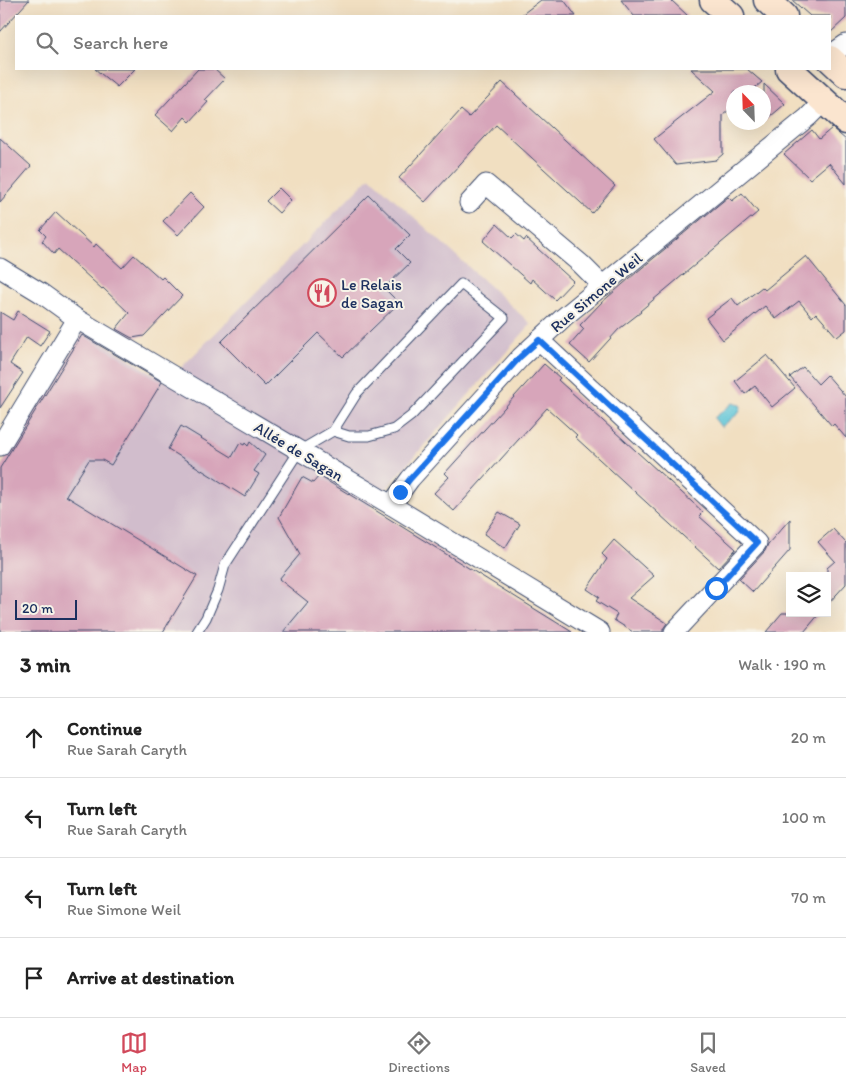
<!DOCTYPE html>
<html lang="en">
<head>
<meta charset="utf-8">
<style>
	body { margin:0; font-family:Itim,sans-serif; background:#f6f6f6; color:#222 }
	.controls { position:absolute; right:15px; bottom:15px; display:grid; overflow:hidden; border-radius:0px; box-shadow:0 5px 20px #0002 }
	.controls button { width:45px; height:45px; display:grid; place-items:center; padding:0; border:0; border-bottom:1px solid #e0e0e0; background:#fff; color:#222; font:25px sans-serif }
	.compass { position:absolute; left:726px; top:85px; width:45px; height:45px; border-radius:50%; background:#fff; box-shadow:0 5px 20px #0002; rotate:337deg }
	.scale { position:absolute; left:15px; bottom:12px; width:62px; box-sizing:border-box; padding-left:5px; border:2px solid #1b2f5e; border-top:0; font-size:14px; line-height:18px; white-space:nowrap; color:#1b2f5e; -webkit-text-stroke:4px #f7f3e8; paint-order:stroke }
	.stop { position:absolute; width:15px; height:15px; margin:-11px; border:4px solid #1a73e8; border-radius:50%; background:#fff }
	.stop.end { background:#1a73e8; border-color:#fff; box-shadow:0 1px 5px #0008 }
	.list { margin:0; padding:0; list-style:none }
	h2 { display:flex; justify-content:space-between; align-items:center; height:65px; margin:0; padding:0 20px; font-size:21px }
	h2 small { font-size:16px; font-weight:400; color:#767676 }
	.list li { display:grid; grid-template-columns:32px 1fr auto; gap:15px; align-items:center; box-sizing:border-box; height:80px; padding:0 20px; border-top:1px solid #e0e0e0 }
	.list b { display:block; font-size:19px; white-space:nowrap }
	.list p { margin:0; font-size:16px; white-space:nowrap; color:#767676 }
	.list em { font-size:16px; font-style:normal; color:#767676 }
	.icon { flex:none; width:28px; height:28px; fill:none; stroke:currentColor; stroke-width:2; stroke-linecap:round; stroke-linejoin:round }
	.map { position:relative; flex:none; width:846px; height:632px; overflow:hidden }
	.search { position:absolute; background:#fff; box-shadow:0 5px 20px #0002; left:15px; right:15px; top:15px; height:55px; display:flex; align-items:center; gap:12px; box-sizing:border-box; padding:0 18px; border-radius:0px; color:#767676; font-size:19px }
	.sheet { height:385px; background:#fff }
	nav { display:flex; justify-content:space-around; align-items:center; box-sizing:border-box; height:70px; border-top:1px solid #e0e0e0; background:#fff; font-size:14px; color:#767676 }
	nav a { display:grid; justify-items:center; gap:2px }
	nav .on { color:#d1495b }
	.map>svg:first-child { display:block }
	.industrial { fill:#d1bdcc }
	.water { fill:#5bc4d7; stroke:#3b7a9a }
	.building { fill:#d7a5ba }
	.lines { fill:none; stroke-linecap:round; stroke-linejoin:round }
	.service-casing { stroke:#3b496d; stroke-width:11 }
	.minor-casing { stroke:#3b496d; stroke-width:21 }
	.secondary-casing { stroke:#3b496d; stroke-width:29 }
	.service { stroke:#fff; stroke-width:9 }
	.minor { stroke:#fff; stroke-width:19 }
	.secondary { stroke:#fbe5cf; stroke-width:26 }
	.route { stroke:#1a73e8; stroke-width:6 }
	.labels { text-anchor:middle; stroke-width:4; stroke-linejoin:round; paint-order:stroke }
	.poi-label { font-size:16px; fill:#1b2f5e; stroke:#f7f3e8; text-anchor:start }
	.street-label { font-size:16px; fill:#1b2f5e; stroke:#f7f3e8 }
</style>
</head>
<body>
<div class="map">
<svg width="846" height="632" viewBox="0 0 846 632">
	<rect width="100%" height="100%" fill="#f7f3e8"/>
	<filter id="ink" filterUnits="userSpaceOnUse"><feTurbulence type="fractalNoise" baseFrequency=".02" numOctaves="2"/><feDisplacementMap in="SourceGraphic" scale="10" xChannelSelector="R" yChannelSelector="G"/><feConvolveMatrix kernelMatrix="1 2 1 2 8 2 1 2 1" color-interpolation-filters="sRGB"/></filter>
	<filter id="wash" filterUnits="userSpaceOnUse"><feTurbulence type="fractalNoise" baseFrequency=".0096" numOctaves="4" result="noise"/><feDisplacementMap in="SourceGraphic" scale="20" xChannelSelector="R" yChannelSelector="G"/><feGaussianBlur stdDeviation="1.12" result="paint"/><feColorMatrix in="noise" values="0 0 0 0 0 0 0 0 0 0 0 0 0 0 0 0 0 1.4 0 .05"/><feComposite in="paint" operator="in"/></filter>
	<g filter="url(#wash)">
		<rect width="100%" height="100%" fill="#f1dfc1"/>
		<polygon class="industrial" points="370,177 531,324 370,507 572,632 0,632 0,468 84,331 167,382"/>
		<polygon class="water" points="733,403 740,405 741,407 739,413 721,427 714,418"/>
		<g id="blocks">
			<g class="building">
				<polygon points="0,0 29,0 0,32"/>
				<polygon points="541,0 564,0 576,16 520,16"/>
				<polygon points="621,0 671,0 688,16 634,16"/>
				<polygon points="792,0 846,0 846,18 830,33 830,16 810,16"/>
				<polygon points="95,69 135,69 117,87"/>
				<polygon points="198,69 214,69 225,79 205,100 208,102 190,122 185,117 173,131 155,115"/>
				<polygon points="691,69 747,69 762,82 750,92 734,92 734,106 723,115 723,154 716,160 676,165 654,139 715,91"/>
				<polygon points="502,82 615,186 592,213 496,125 425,202 399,178 461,110 469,117"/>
				<polygon points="764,84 785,104 764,122"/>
				<polygon points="832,128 846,140 846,184 829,163 810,179 784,154 812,130 819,139"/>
				<polygon points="0,138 31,166 0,202"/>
				<polygon points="279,188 291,200 279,213 266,201"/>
				<polygon points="190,193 204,207 178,235 163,221"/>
				<polygon points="742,193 758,212 640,311 641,312 619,329 589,362 570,345 584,329 580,325 601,303 637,272 728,197 732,201"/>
				<polygon points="369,195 410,235 396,249 410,263 384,288 399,303 343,357 318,333 265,386 221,342"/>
				<polygon points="56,212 94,247 96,244 122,268 134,255 161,279 163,277 182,296 144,336 132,338 116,329 129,313 103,288 102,289 58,249 54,254 42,241 46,236 40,230"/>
				<polygon points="497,224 512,238 516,234 524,241 526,238 573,281 555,300 532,279 530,283 483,241"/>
				<polygon points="806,256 846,305 846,330 837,337 816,313 812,317 799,301 776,319 765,306 723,340 706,318 732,298 738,306 762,287 765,290"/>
				<polygon points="18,311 50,331 40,346 27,337 10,364 23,373 0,408 0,312 13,320"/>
				<polygon points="82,335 162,382 111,465 102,460 89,460 66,496 197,576 163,632 0,632 0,468"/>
				<polygon points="767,355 795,388 772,407 755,386 745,394 735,381"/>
				<polygon points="544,364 560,378 558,380 703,512 699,516 736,549 718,568 575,437 577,435 547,408 454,511 434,493 449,477 445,473"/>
				<polygon points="803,367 818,384 827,375 846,397 846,438 834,424 832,426 790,377"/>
				<polygon points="181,426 232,457 240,443 244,445 245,443 248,446 250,442 265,455 254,471 259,474 245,497 168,449"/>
				<polygon points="319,476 370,507 572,632 283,632 308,602 279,579 300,554 279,517 302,477 313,483"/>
				<polygon points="499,512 520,524 505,548 484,534"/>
				<polygon points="790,519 790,550 753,592 739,579 765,551 768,544"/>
				<polygon points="833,529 846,543 846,584 827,605 827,568 835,561 818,542"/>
				<polygon points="614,540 654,576 629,598 667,623 663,629 663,632 633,632 614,620 617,614 596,601 599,597 587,589 607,559 602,554"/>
				<polygon points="782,613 820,613 804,632 766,632"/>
			</g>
		</g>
	</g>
	<g filter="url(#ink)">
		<use href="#blocks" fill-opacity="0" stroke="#3b496d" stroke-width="1"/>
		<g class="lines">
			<defs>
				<polyline id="service" points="197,632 206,618 218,590 225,565 299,451 333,431 357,393 461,284 504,318 411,416 394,429 369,436 349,436 333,431"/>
				<g id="minor">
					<polyline points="830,55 846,44"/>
					<polyline points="469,203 486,184 581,264 603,286"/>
					<polyline points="0,268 41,293 77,319 391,505 600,632"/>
					<polyline points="539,340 757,543 674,632"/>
					<polyline points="0,446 77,319"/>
					<polyline points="391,505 410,479 521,357 564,317 808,117 824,101"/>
				</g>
				<g id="secondary">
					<polyline points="713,0 731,16"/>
					<polyline points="767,0 784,16"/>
					<polyline points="830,59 846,74"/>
					<polyline points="789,69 846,121"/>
				</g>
			</defs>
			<use href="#service" class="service-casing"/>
			<use href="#minor" class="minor-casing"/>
			<use href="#secondary" class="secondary-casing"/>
			<use href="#service" class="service"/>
			<use href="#minor" class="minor"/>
			<use href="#secondary" class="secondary"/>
		</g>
	</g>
	<g class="lines" filter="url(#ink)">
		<polyline class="route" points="400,492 410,479 520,357 539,340 757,543 716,588"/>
	</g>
	<defs>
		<symbol id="restaurant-ring" viewBox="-11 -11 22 22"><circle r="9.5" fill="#f7f3e8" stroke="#d1495b" stroke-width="1.5"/><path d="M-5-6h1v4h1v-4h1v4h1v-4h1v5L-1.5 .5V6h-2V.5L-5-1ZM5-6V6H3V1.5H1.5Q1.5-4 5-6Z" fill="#d1495b"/></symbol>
	</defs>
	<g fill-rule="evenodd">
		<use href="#restaurant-ring" x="306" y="277" width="32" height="32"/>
	</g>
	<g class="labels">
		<g class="poi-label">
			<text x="341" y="290">Le Relais<tspan x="341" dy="18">de Sagan</tspan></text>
		</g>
		<g class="street-label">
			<text transform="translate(596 292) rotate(-40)" y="6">Rue Simone Weil</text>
			<text transform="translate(299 451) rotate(31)" y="6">Allée de Sagan</text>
		</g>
	</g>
</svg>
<div class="controls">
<button><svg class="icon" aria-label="layers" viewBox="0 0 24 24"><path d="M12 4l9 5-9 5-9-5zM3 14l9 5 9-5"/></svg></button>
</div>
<svg class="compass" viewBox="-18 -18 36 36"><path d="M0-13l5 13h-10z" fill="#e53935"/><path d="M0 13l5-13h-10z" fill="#767676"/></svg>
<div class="scale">20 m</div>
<div class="stop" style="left:716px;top:588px"></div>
<div class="stop end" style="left:400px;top:492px"></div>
<div class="search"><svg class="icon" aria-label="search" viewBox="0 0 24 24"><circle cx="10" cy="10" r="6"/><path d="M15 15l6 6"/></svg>Search here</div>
</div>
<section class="sheet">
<h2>3 min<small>Walk · 190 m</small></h2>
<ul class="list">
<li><svg class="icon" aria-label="ahead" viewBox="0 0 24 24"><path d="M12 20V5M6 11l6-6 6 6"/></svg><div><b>Continue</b><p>Rue Sarah Caryth</p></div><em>20 m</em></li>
<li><svg class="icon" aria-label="left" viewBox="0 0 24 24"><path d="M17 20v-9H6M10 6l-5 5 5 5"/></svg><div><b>Turn left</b><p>Rue Sarah Caryth</p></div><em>100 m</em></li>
<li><svg class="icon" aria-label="left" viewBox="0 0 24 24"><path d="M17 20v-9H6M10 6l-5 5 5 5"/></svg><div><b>Turn left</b><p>Rue Simone Weil</p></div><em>70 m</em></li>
<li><svg class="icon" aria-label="arrive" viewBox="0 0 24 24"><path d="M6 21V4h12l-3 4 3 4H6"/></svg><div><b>Arrive at destination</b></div></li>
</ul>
</section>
<nav>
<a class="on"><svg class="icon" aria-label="map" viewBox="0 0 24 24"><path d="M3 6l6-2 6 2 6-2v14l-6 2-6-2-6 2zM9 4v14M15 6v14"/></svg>Map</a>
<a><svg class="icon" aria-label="directions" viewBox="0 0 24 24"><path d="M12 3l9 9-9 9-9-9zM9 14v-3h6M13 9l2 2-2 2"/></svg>Directions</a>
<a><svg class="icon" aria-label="saved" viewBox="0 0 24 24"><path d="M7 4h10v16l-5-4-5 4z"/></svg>Saved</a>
</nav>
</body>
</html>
